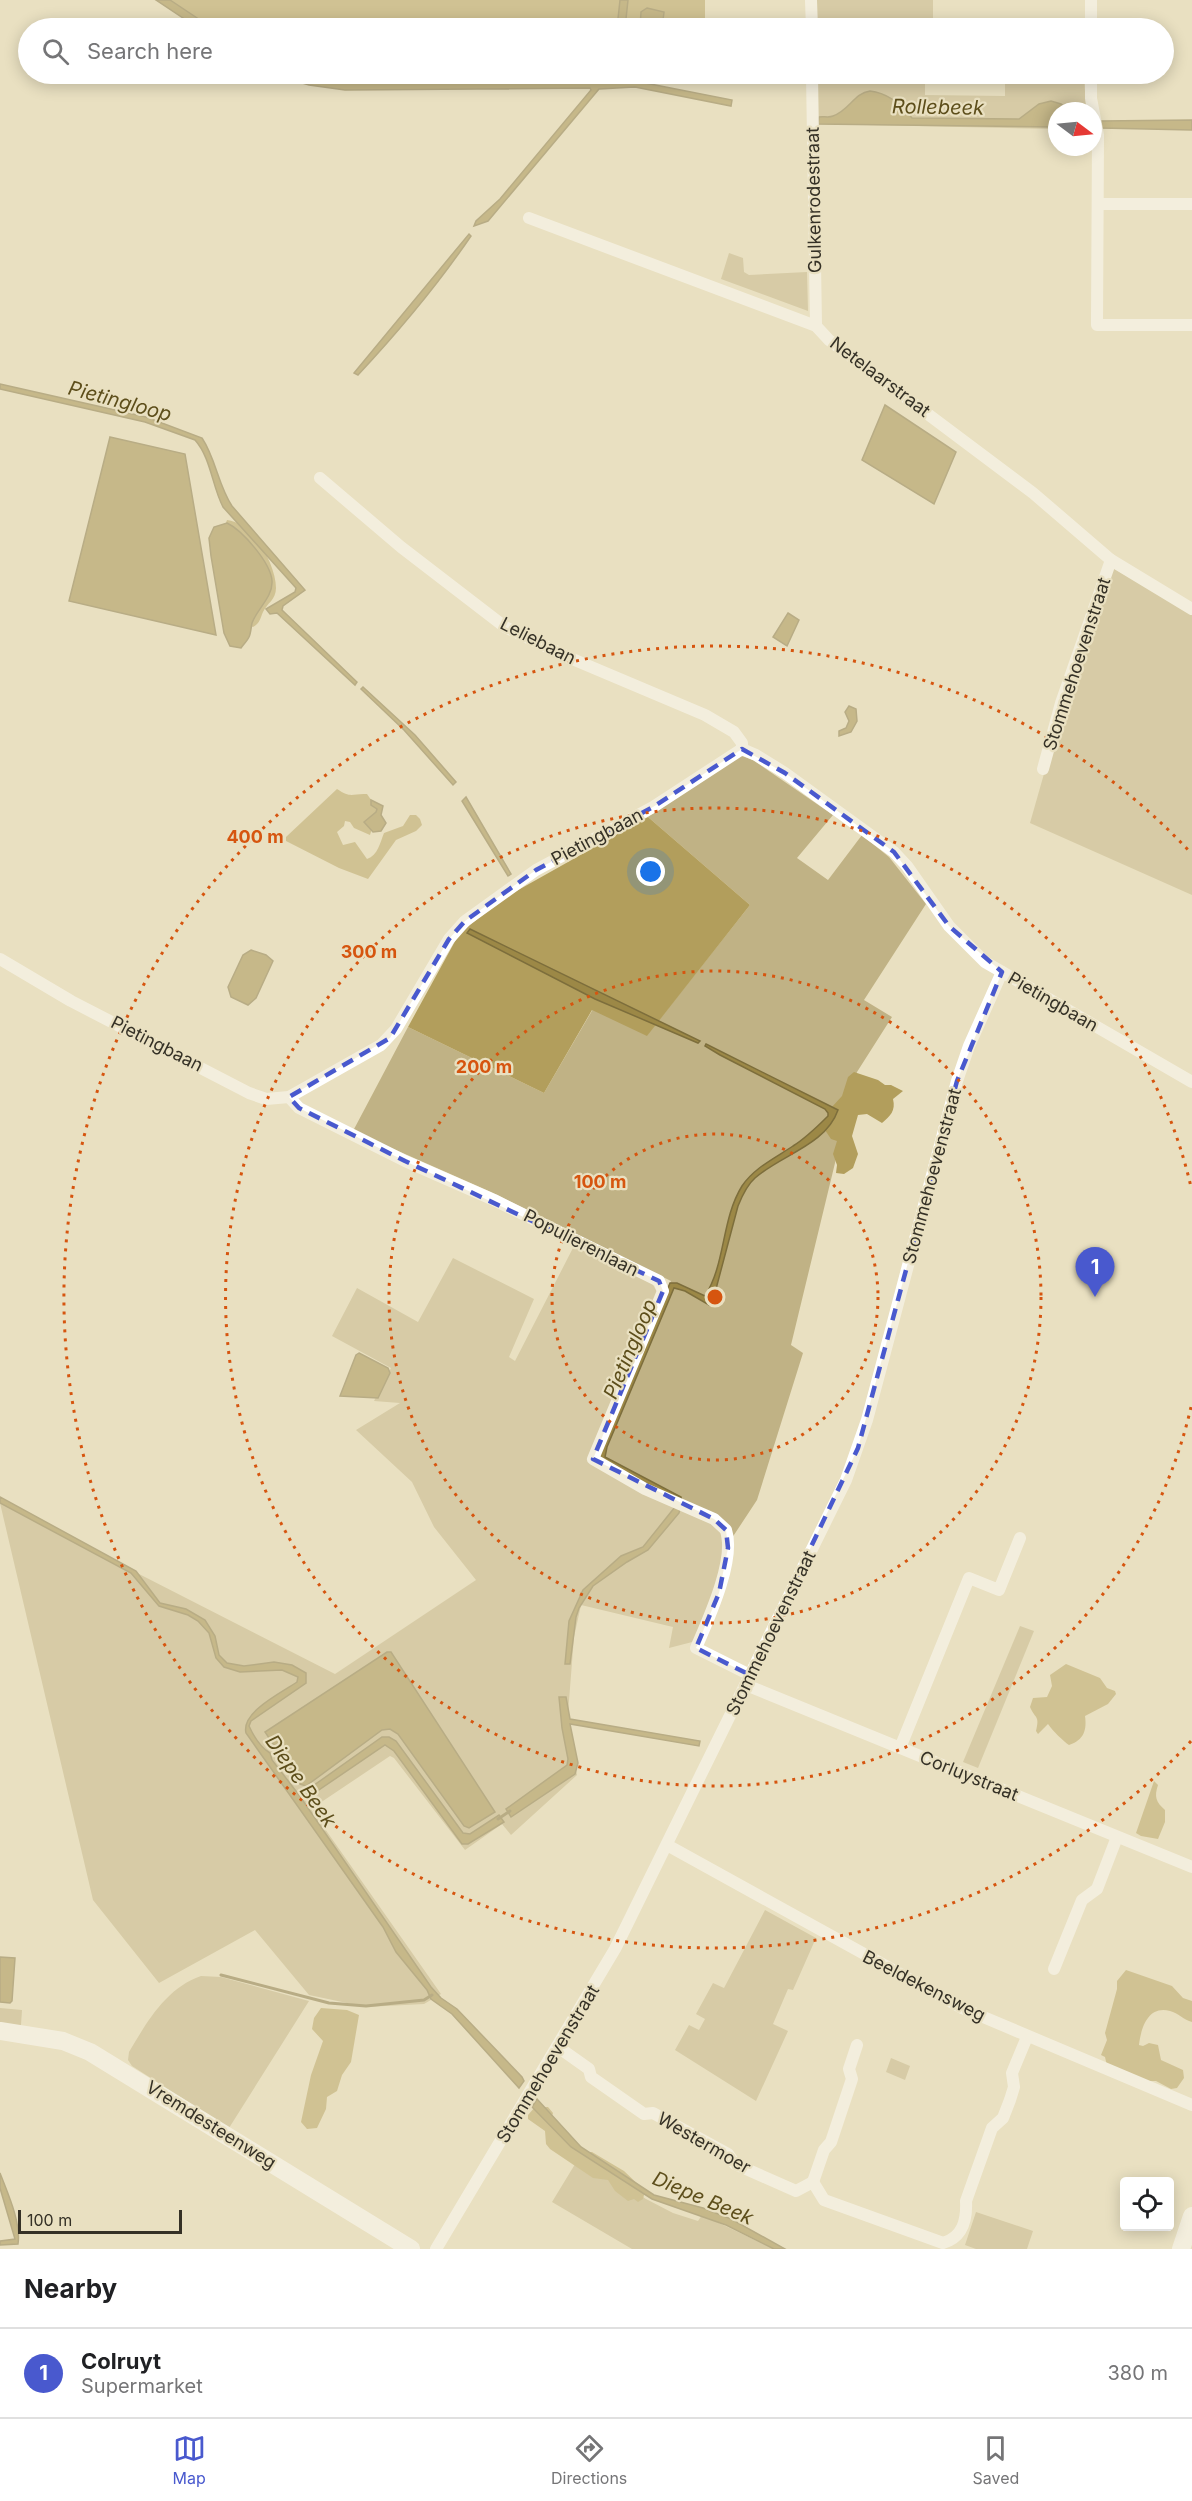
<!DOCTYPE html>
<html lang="en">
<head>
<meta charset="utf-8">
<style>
	body { margin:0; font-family:Inter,sans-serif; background:#f6f6f6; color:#202124 }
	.controls { position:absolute; right:18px; bottom:18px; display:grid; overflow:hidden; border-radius:6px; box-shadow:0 3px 15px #0003 }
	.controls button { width:54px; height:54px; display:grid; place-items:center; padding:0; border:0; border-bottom:2px solid #e0e0e0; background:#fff; color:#202124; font:30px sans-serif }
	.compass { position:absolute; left:1048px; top:102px; width:54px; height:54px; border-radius:50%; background:#fff; box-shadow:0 3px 15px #0003; rotate:106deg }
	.scale { position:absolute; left:18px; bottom:15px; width:164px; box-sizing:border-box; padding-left:6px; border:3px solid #353126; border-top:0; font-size:16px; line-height:21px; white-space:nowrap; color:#353126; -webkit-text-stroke:4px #e9e0c1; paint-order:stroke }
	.you { position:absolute; left:651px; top:872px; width:21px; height:21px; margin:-15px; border:4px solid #fff; border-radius:50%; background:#1a73e8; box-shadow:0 0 0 9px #1a73e833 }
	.badge { display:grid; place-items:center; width:39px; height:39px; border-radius:50%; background:#4959ce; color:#fff; font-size:20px; font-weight:700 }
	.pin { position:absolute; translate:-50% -50px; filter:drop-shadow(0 2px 3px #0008) }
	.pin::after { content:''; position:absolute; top:32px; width:21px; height:18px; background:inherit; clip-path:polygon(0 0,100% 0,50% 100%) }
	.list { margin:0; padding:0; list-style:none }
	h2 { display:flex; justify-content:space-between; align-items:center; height:78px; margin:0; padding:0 24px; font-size:26px }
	h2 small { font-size:20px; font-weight:400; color:#757577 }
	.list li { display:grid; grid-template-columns:39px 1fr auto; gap:18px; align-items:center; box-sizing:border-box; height:90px; padding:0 24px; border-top:2px solid #e0e0e0 }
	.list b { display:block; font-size:22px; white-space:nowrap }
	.list p { margin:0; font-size:20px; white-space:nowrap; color:#757577 }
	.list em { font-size:20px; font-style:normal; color:#757577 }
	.icon { flex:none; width:33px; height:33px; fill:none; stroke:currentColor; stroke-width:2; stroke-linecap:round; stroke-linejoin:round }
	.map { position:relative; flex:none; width:1192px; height:2249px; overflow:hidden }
	.search { position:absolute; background:#fff; box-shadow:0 3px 15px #0003; left:18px; right:18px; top:18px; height:66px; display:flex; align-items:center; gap:15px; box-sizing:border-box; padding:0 21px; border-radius:33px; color:#757577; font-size:22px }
	.sheet { height:168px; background:#fff }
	nav { display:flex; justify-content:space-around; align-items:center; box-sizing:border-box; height:84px; border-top:2px solid #e0e0e0; background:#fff; font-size:16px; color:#757577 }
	nav a { display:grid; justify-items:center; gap:3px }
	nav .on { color:#4959ce }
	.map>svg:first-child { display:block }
	.green { fill:#c0b285 }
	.forest { fill:#b29e5c }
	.water { fill:#9c8846; stroke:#7d6e3c; stroke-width:1.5 }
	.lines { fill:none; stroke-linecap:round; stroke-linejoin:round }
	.stream { stroke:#7d6e3c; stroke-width:3 }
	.street { stroke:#fff; stroke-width:12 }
	.secondary { stroke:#fff; stroke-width:18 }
	.marked { fill:none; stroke:#4959ce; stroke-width:4.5; stroke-dasharray:12 8; stroke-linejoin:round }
	.ring { fill:none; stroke:#d6550f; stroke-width:3; stroke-dasharray:3 6 }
	.labels { text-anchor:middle; stroke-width:4.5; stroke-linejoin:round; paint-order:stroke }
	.street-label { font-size:18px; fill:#353126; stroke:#e9e0c1 }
	.water-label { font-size:20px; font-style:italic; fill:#5d4e1b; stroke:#e9e0c1 }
	.centre { fill:#d6550f; stroke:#e9e0c1; stroke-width:3 }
	.ring-label { font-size:18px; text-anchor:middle; font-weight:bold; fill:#d6550f; stroke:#e9e0c1; stroke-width:4.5; stroke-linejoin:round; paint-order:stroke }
</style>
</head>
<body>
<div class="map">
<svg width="1192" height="2249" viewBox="0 0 1192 2249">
	<rect width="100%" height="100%" fill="#e9e0c1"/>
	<g class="green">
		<polygon points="811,0 933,0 933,28 812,28"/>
		<polygon points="812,74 925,74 925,95 1005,96 1005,74 1084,74 1086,111 1057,111 1057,129 821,124 813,120"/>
		<polygon points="729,253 743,258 744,272 749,275 807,272 808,311 721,279"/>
		<polygon points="1113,568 1192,614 1192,895 1030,823 1063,707"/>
		<polygon points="739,755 753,760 833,815 797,858 828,880 862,835 889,857 926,904 864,1000 892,1017 857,1072 791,1345 803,1353 757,1500 732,1538 728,1526 598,1457 671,1281 491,1192 353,1131 408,1027 544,1093 593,1009 647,1035 750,905 648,817"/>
		<path d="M575,1244l77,39 5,9 -65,160 127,76c12,36 -10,78 -23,113l-27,7 4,-21 -92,-22 -7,32 -7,89 10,49 -66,60 -9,-11 -37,26 -71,-92 -4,-2 -79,53 130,185 -17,10 -58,3 -57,-12 -54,-65 -96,53 -66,-83 -93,-397 335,171 141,-94 -42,-53 -22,-45 -56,-52 44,-27 -26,-2 17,-33 -59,-32 25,-48 61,34 35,-64 81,41 -25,58 6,4z"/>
		<polygon points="1020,1626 1034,1631 978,1768 963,1762"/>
		<polygon points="765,1910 816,1938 793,1990 788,1989 773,2024 788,2031 756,2101 675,2050 689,2025 699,2030 705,2019 696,2014 713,1983 724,1988"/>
		<path d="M201,1976l20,1 88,24 -80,127 -97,-62 -4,-6 1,-8c18,-30 37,-64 72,-76z"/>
		<polygon points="0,2008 22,2010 21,2025 17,2027 0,2025"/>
		<polygon points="891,2058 910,2066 905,2080 886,2072"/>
		<polygon points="580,2156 646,2199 673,2213 698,2221 702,2215 774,2249 632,2249 552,2202"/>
		<polygon points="976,2212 1033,2231 1027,2249 976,2249 965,2245"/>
	</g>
	<g class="forest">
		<polygon points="159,0 705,0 705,28 200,28"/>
		<polygon points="287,74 626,74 617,79 334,84"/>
		<path d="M227,520c26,3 49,45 49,68 0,12 -9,15 -13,24 -3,7 -3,11 -10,15l-5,-2 -24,-97z"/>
		<path d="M337,789c15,10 15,4 30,5l11,16 -8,25 -16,-7 -4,-6 -5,-1 -1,5 -7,6 6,13 12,-3 12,17c11,-4 13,-16 17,-26l19,-7 7,-11h6l4,4 2,6 -6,6 -20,9 -28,39 -29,-11 -53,-27v-4z"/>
		<polygon points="648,817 750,905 647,1036 592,1010 544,1093 408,1027 459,934 502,899"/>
		<path d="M854,1072l24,8 7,5h6l12,6 -10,8c3,12 -3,17 -11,24l-15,-9 -9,1 -6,21 6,18 -5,14 -9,6 -8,-1 1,-8 -4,-11 4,-13 -6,-2 -8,-12 8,-19 11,-12 6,-19z"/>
		<path d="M1066,1664l34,14 7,10 8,3 1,3 -8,10 -23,12c2,14 -1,24 -16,29 -5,-3 -17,-15 -21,-21l-10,10 -2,-3c4,-16 -1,-12 -6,-24l3,-9 14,-1 5,-11 -2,-11z"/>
		<path d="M1154,1781l4,4c-4,12 -2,17 7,25v12l-7,17 -17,-3 -5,-3z"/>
		<path d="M1126,1970l46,16 11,12 9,3v21c-8,-2 -14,-9 -22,-11 -22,-6 -29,17 -31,34l4,1 6,-3 9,2 3,15 22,10 1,8 -7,10 -6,1 -15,-8h-9l-40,-15 -2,-9 -4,-2 6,-15 -2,-7 12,-44v-8z"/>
		<polygon points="321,2008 347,2010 359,2015 351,2062 342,2075 337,2091 327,2097 326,2109 317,2128 307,2129 301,2122 311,2075 323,2041 312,2029 314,2018"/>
		<polygon points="535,2107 548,2107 553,2113 551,2119 586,2152 592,2152 624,2171 645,2191 643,2199 638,2202 634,2199 628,2201 615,2191 608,2180 593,2178 550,2149 546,2144 545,2131 528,2119 528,2115"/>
	</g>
	<g class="water">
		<polygon points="156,0 170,0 212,28 198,28"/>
		<polygon points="620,0 628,0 625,28 617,28"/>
		<polygon points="647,8 664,12 662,28 640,28 641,12"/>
		<polygon points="272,74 296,74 329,80 329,74 337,74 340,80 510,80 609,77 613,74 622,74 625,79 732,100 731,106 635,87 599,89 488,221 474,226 476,221 500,199 591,90 590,88 345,90 309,85"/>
		<path d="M870,91c18,2 31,13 42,27l107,1 20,-15 12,-3 10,3 8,7h-12v16l-239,-3 1,-7c4,-1 10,1 14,-1 16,-5 21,-23 37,-25z"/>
		<polygon points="1192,120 1192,130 1101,128 1101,121"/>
		<path d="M469,234l2,2c-34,50 -72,95 -113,139l-4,-2z"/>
		<path d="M0,384l146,33 56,21c14,21 16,47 30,68l73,84 -22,16 -1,4 75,72 -2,3 -78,-72 -7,1 -4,-5 29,-17 1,-4 -73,-81c-11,-21 -12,-49 -28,-67l-50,-18 -145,-33z"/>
		<polygon points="885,405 956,452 934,504 862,460"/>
		<polygon points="110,437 185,454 216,635 69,601"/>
		<path d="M227,523c15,7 44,40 45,58 1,16 -15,28 -20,42 -1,4 -1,10 -3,14 -2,4 -6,8 -8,11l-11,-2 -6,-13 -13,-77 -2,-18 5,-11z"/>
		<polygon points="788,613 799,620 787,646 773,637"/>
		<polygon points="363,687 415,735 456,782 453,785 404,730 361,689"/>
		<polygon points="849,706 856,709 857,721 851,732 839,736 839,731 846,728 849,721 845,712"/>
		<polygon points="466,797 511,874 508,876 462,801"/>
		<polygon points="371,800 383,806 381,815 386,823 381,831 373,832 364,822 376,812 377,809 371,805"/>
		<polygon points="470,929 700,1041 698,1043 595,999 467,933"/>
		<polygon points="251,950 266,955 273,961 256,998 248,1005 231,997 228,987 243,955"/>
		<path d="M706,1044l132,66c-12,35 -57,45 -83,68 -8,7 -13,18 -17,28l-26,98 -3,1 -24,-14 -11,-3 -67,159 -2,10 76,40 1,6 -80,-43 -2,-5 70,-172h7l28,13c21,-33 16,-76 37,-110 12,-18 33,-28 51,-40 13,-8 24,-19 35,-30v-3l-3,-4 -105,-54 -15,-9z"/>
		<polygon points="359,1353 388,1368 390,1373 378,1398 340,1396 356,1355"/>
		<path d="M0,1497l136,74 24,32 26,6 19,11 10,16 4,19 8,8 17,3 30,-4 18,3 14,8v10l-55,38 -2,5c5,11 11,21 21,27l2,7 27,35 132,192 10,11 16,11 65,68 2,4 -5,7 -67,-74 -21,-15 -4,-9 -31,-38 -13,-25 -137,-194c-5,-21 35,-40 51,-51l1,-5 -16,-7 -42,2 -16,-5 -8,-9 -7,-25 -11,-12 -10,-6 -29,-9 -28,-33 -131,-70z"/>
		<polygon points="675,1507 680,1509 679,1513 648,1550 627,1562 593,1586 579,1608 576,1617 570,1664 565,1664 569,1621 583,1590 621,1556 643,1547"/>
		<polygon points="387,1652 391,1652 495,1812 469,1828 464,1826 398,1734 390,1729 382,1730 306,1786 300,1784 265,1732"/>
		<polygon points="559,1697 566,1697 570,1719 700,1741 699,1746 570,1724 578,1763 575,1774 511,1817 506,1809 567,1765 568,1759 562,1728"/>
		<polygon points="382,1737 389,1737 396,1741 463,1833 470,1834 499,1815 504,1822 468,1844 462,1844 394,1751 385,1745 307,1798 303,1793"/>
		<polygon points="0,1957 15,1958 12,2001 10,2003 0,2002"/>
		<polygon points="537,2099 581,2147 654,2195 703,2208 731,2219 785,2249 774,2249 726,2225 652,2199 571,2147 532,2107"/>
		<path d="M0,2173c8,21 21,49 18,71l-18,1v-4l15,-2 -15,-51z"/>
	</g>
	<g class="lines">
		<g class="stream">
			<polyline points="498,1819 510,1811"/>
			<polyline points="221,1975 329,2003 366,2006 424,2000 432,1995"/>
		</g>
		<g class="street">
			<polyline points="811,0 812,28"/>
			<polyline points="1091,28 1091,0"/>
			<polyline points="812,74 816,326"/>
			<polyline points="1091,74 1091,98 1098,135 1097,325 1192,325"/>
			<polyline points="1098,204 1192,204"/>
			<polyline points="529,218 816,326 829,340 1033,493 1111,560 1192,609"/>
			<polyline points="320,478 401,547 505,627 570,658 705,715 734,732 742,743 742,749"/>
			<polyline points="742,749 756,755 785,773 894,852 907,866 949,926 985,962 1192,1082"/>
			<polyline points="1043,769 1061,703 1111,560"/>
			<polyline points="0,959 71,1001 249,1093 266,1099 289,1097 381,1045 396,1029 449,939 465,921 536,870 653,807 742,749"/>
			<path d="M289,1097l10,11 106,53 89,39 165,81 4,10 -70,168 52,30 69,30 12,11c10,30 -18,90 -30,118l54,27"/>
			<polyline points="746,1685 1192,1867"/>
			<polyline points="900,1748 969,1578 999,1590 1020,1538"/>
			<polyline points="667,1845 962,2008 1192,2105"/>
			<polyline points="1054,1969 1082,1900 1097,1889 1117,1837"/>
			<path d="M558,2047l31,22 2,8 53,37 9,-1 75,41 7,10 61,27 17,-9 11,18 119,43c20,-6 24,-23 23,-42l26,-73 11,-10 7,-18 4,-13 -2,-14 15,-36"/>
			<polyline points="813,2182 824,2150 831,2142 852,2079 849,2069 857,2045"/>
			<polyline points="436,2249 615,1949 846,1480 867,1420 957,1081 969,1046 1002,972"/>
		</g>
		<g class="secondary">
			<polyline points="0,2031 63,2041 90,2052 411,2249"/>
			<polyline points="1181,2249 1192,2216"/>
		</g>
	</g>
	<path d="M0 0H1192V2249H0ZM742,749l43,24 109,79 55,74 53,46 -45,109 -99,367 -108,227 -54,-27 23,-55 9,-45 -2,-18 -12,-11 -121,-60 70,-168 -4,-10 -254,-120 -106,-53 -10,-11 101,-59 59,-99 16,-18 71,-51 117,-63z" fill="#e9e0c1" fill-opacity=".55" fill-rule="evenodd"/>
	<path class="marked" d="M742,749l43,24 109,79 55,74 53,46 -45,109 -99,367 -108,227 -54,-27 23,-55 9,-45 -2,-18 -12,-11 -121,-60 70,-168 -4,-10 -254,-120 -106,-53 -10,-11 101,-59 59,-99 16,-18 71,-51 117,-63z"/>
	<g class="ring">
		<circle cx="715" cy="1297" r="163"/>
		<circle cx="715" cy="1297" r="326"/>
		<path d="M1191 1407A489 489 0 1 1 1191 1187"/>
		<path d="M1191 1741A651 651 0 1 1 1191 853"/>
	</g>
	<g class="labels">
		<g class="street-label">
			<text transform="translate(814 200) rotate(-91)" y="6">Gulkenrodestraat</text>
			<text transform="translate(880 377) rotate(37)" y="6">Netelaarstraat</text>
			<text transform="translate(538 641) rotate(27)" y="6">Leliebaan</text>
			<text transform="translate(1077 664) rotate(-72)" y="6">Stommehoevenstraat</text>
			<text transform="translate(597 837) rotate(-28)" y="6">Pietingbaan</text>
			<text transform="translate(1053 1002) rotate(30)" y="6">Pietingbaan</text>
			<text transform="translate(157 1044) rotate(27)" y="6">Pietingbaan</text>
			<text transform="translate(932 1176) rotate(-75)" y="6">Stommehoevenstraat</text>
			<text transform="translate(581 1243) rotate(27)" y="6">Populierenlaan</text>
			<text transform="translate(771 1633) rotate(-64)" y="6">Stommehoevenstraat</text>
			<text transform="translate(969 1776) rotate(22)" y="6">Corluystraat</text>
			<text transform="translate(924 1986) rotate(27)" y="6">Beeldekensweg</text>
			<text transform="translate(548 2064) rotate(-59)" y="6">Stommehoevenstraat</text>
			<text transform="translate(211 2125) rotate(32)" y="6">Vremdesteenweg</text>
			<text transform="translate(704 2143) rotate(30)" y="6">Westermoer</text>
		</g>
		<g class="water-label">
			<text transform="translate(938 107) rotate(1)" y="7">Rollebeek</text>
			<text transform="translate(120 401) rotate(15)" y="7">Pietingloop</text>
			<text transform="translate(630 1349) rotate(-67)" y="7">Pietingloop</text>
			<text transform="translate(301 1781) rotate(55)" y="7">Diepe Beek</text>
			<text transform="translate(703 2198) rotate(23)" y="7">Diepe Beek</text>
		</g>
	</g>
	<circle cx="715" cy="1297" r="9" class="centre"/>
	<g class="ring-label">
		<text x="255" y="843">400 m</text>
		<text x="369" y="958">300 m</text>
		<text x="484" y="1073">200 m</text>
		<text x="600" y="1188">100 m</text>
	</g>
</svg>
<div class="controls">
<button><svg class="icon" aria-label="locate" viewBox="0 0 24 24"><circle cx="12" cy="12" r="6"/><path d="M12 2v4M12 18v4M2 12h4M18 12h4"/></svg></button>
</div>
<svg class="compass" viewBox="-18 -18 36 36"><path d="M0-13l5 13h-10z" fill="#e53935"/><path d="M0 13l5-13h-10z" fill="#757577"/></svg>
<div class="scale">100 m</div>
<div class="you"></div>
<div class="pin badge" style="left:1095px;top:1297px">1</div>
<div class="search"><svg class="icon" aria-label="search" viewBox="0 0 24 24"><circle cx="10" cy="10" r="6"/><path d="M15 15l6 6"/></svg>Search here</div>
</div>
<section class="sheet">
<h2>Nearby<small></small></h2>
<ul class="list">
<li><span class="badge">1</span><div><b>Colruyt</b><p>Supermarket</p></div><em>380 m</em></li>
</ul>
</section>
<nav>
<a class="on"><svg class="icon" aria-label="map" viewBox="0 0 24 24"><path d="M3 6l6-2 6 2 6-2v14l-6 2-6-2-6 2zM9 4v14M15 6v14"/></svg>Map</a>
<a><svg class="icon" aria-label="directions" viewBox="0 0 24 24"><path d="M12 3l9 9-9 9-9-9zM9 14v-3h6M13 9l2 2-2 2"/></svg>Directions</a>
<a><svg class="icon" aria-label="saved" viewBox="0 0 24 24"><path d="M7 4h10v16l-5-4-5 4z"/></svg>Saved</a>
</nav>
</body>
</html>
